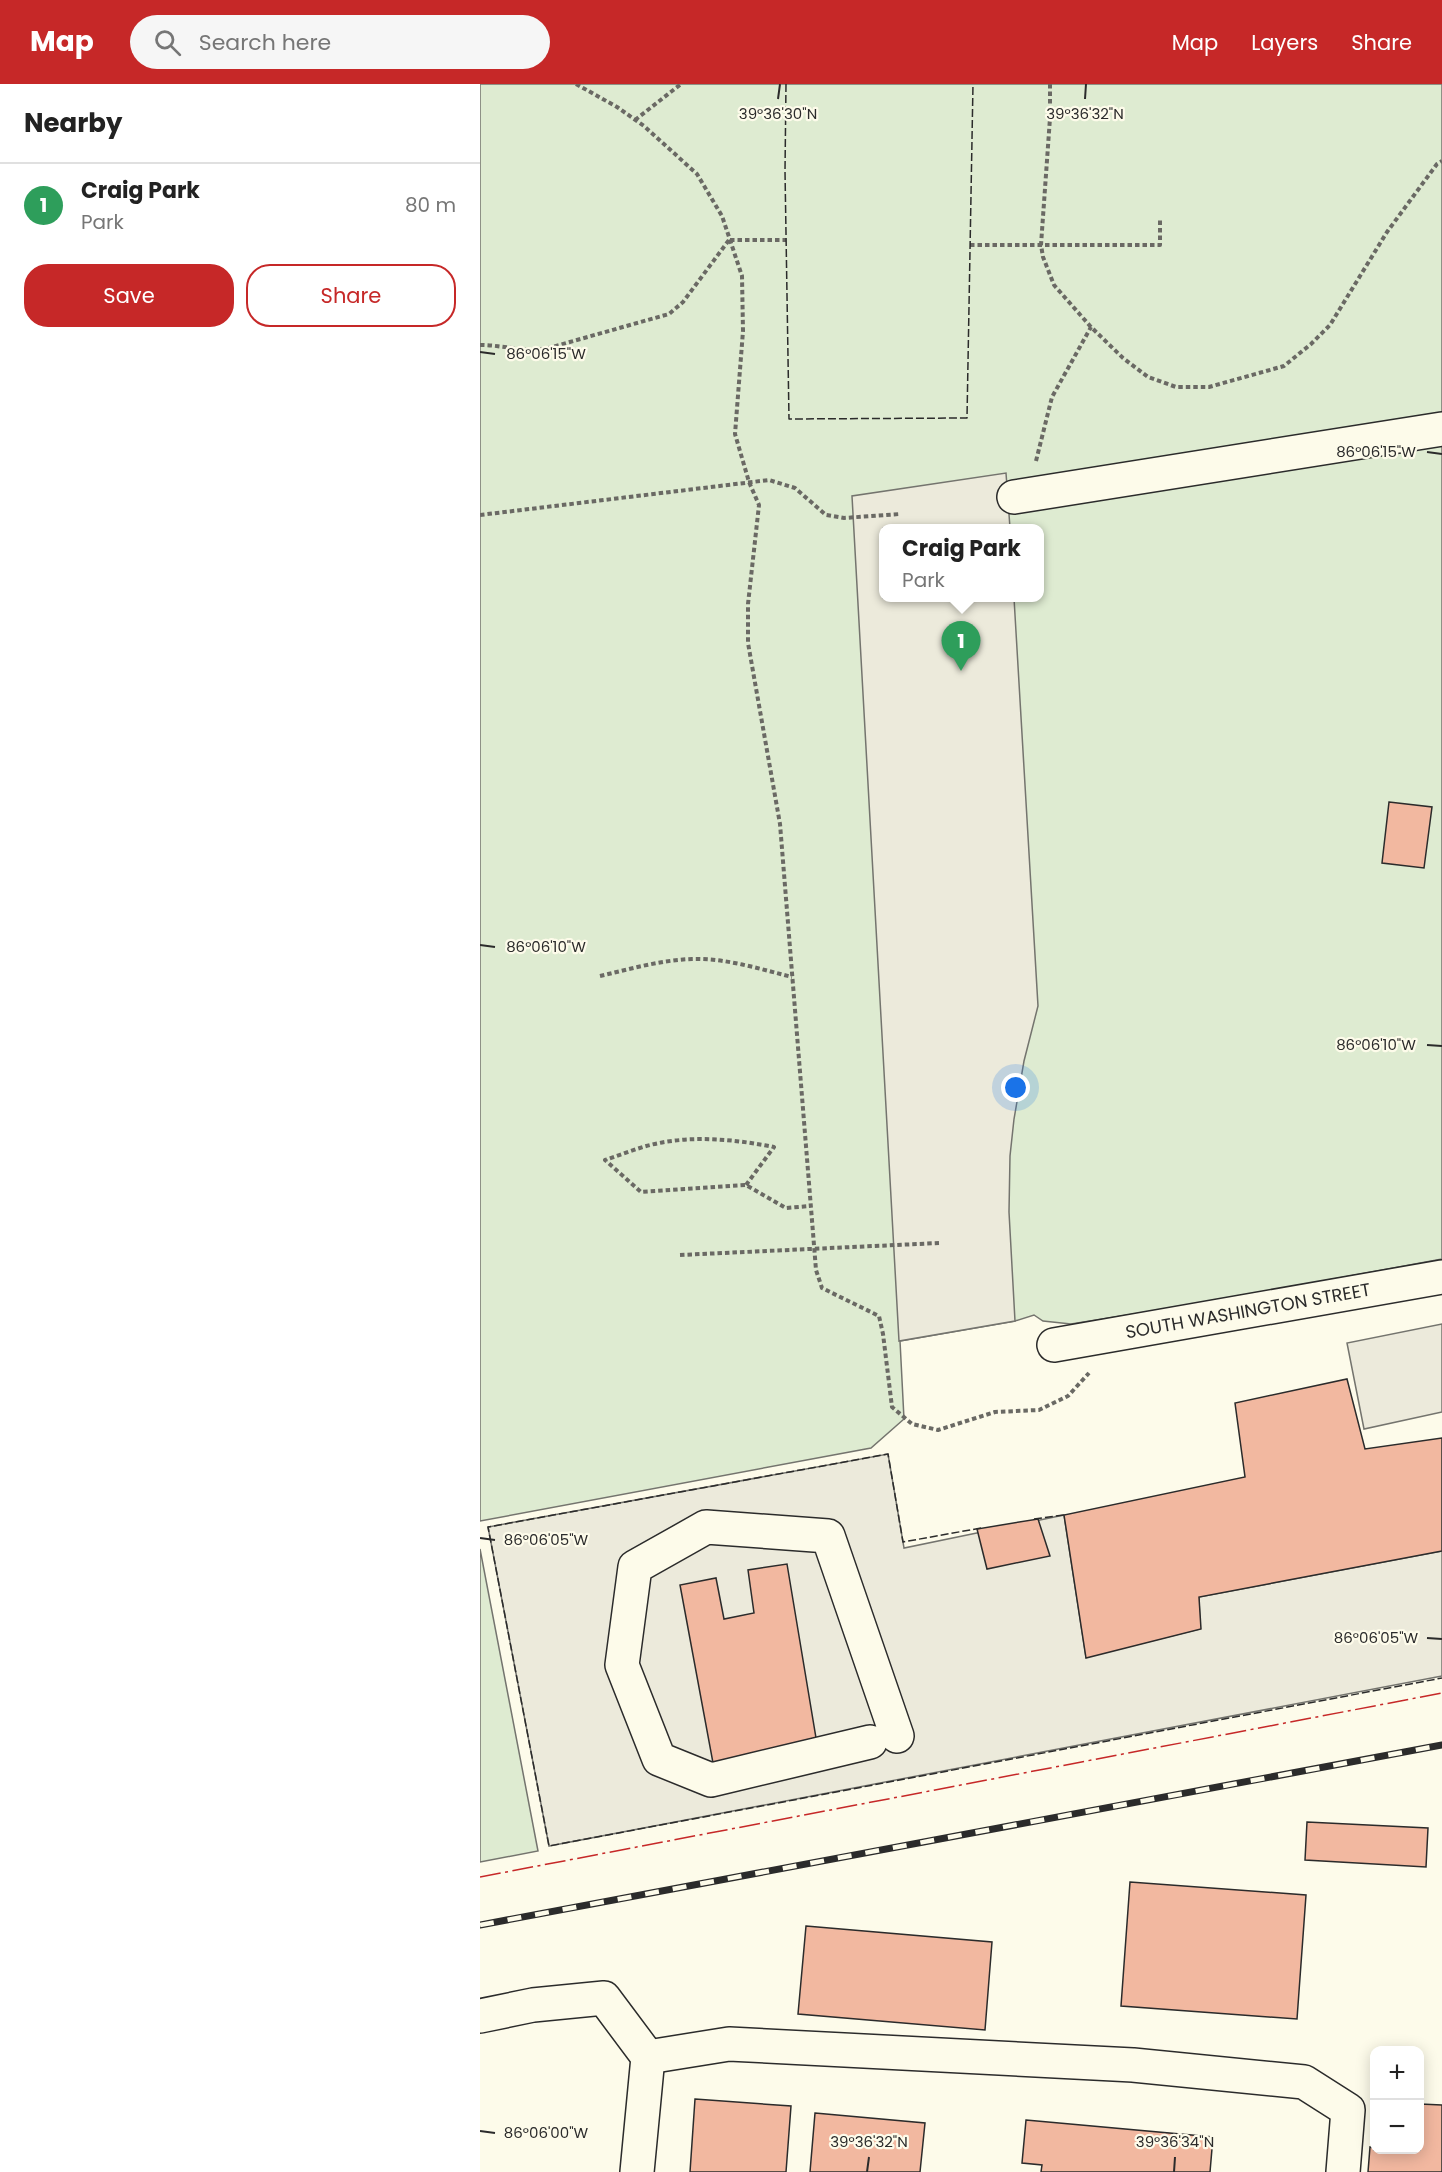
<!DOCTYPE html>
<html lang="en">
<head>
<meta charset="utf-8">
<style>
	body { margin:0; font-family:Poppins,sans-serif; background:#f6f6f6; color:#222 }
	.controls { position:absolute; right:18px; bottom:18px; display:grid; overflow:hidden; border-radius:12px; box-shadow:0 3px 15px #0003 }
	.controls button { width:54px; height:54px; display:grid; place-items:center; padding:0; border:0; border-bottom:2px solid #e0e0e0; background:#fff; color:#222; font:30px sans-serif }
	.you { position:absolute; left:536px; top:1004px; width:21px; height:21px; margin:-15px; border:4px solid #fff; border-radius:50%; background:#1a73e8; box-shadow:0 0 0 9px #1a73e833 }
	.badge { display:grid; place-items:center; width:39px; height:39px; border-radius:50%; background:#c62828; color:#fff; font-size:20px; font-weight:700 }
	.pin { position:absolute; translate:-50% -50px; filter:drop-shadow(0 2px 3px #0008) }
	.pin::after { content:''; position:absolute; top:32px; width:21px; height:18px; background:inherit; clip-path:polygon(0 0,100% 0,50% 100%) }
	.popup { position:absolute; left:399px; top:440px; width:165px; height:78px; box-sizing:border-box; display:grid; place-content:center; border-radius:12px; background:#fff; filter:drop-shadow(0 2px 4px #0005); font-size:20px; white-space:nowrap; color:#767676 }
	.popup b { font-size:22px; color:#222 }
	.popup::after { content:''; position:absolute; left:50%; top:100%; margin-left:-12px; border:12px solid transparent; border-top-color:#fff }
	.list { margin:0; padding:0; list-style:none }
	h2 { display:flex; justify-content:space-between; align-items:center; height:78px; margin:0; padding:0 24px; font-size:26px }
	h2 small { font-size:20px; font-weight:400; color:#767676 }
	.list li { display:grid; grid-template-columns:39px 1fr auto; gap:18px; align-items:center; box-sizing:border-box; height:84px; padding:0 24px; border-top:2px solid #e0e0e0 }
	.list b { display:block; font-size:22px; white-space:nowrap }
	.list p { margin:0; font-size:20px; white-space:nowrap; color:#767676 }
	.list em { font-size:20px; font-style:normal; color:#767676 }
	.actions { display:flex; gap:12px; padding:18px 24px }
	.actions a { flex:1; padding:14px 0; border:2px solid #c62828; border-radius:24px; text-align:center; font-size:21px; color:#c62828 }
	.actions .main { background:#c62828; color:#fff }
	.icon { flex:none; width:33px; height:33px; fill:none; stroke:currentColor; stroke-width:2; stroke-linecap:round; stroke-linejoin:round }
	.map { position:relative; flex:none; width:962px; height:2088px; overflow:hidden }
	header { display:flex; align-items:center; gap:36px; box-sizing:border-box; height:84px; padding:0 30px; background:#c62828; color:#fff }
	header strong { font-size:28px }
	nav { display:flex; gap:33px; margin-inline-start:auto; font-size:21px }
	.search { width:420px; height:54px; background:#f6f6f6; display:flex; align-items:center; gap:15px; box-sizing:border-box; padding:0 21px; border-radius:33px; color:#767676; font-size:22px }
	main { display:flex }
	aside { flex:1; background:#fff }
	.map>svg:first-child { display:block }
	.green { fill:#deebd1; stroke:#74746e; stroke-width:1.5; fill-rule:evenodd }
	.parking { fill:#eceadb; stroke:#74746e; stroke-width:1.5 }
	.building { fill:#f2b8a0; stroke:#2b2b2b; stroke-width:1.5 }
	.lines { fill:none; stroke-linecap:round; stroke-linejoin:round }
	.minor-casing { stroke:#2b2b2b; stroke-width:36 }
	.path { stroke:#6a6964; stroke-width:4; stroke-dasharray:4.5 3; stroke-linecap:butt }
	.minor { stroke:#fdfbea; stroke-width:33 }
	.rail-casing { stroke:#2b2b2b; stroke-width:7 }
	.rail { stroke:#fdfbea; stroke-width:4.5; stroke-dasharray:14; stroke-linecap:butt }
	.fence { stroke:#2b2b2b; stroke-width:1.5; stroke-dasharray:8 3; stroke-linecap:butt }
	.power { stroke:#c62828; stroke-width:1.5; stroke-dasharray:21 4.5 3 4.5; stroke-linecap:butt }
	.ticks { fill:none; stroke:#2b2b2b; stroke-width:2 }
	.labels { text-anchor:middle; stroke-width:4.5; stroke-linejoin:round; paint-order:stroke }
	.street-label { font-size:18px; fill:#2b2b2b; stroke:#fdfbea }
	.ticks-label { font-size:15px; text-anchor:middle; fill:#2b2b2b; stroke:#fdfbea; stroke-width:4.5; stroke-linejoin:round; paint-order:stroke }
</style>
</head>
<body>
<header>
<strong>Map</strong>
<div class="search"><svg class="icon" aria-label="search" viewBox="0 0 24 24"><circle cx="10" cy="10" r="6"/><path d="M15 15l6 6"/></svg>Search here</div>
<nav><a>Map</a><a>Layers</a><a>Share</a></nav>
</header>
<main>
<aside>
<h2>Nearby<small></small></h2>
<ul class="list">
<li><span class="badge" style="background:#2e9e5b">1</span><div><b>Craig Park</b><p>Park</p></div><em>80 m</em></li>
</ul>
<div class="actions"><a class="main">Save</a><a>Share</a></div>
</aside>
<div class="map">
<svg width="962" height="2088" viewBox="0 0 962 2088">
	<rect width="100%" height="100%" fill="#fdfbea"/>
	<g class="green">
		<path d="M0,0h962v1175l-239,44 -132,21 -28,-3 -9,-6 -19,6 -115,20 4,78 -33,29 -391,73zM403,444h156v70h-156z"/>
		<polygon points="0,1465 58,1767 0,1778"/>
	</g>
	<g class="parking">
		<polygon points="526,389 530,444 403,444 403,514 534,514 558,922 544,977 534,1035 530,1072 529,1128 535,1237 419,1257 372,412"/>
		<polygon points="962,1240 962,1328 884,1345 867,1259"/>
		<polygon points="408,1370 424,1464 584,1431 606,1573 720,1545 719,1513 962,1467 962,1592 69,1762 8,1443"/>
	</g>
	<g class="building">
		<polygon points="909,718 952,723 944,784 902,779"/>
		<polygon points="867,1295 885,1365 962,1354 962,1467 719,1513 721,1545 606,1574 584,1431 765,1393 755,1319"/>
		<polygon points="558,1435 570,1472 507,1485 497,1445"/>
		<polygon points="307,1480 337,1660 233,1679 200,1501 236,1494 244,1535 274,1529 268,1486"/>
		<polygon points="827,1738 948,1744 946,1783 825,1776"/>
		<polygon points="650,1798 826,1811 817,1935 641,1922"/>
		<polygon points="326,1842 512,1858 505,1946 318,1930"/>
		<polygon points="215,2015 311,2022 306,2088 210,2088"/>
		<polygon points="940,2020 962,2021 962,2088 888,2088 890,2063 894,2064 894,2066 940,2066"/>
		<polygon points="335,2029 445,2039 440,2088 330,2088"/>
		<polygon points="546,2036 733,2053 730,2088 561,2088 562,2081 542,2079"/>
	</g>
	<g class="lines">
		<defs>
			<g id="minor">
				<polyline points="534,413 962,345"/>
				<polyline points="574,1261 962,1193"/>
				<polyline points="390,1658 231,1696 179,1675 142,1581 155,1483 226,1443 348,1452 417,1652"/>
				<polyline points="0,1932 53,1921 124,1914 168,1973 157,2088"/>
				<polyline points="168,1973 249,1960 653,1981 824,1998 868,2026 863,2088"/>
			</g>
		</defs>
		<use href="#minor" class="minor-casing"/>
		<g class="path">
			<polyline points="96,0 137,23 164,42 217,90 242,132 262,192 263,247 255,350 269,398 279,421 268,520 268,559 300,740 336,1186 342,1204 399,1232 403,1250 412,1323 432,1340 458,1346 515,1328 559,1326 588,1312 609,1289"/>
			<polyline points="570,0 570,34 561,161 563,173 574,201 611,243 643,274 668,293 696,303 729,303 804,282 831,260 850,241 907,148 957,80 962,77"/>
			<polyline points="155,36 201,0"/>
			<polyline points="250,156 306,156"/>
			<polyline points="490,161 680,161 680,134"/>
			<path d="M0,261c22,0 44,7 65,4l124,-35 14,-12 46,-62"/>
			<polyline points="556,377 572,313 611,243"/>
			<polyline points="0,431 289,396 315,404 346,431 364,434 420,430"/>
			<path d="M120,892c30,-7 61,-16 92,-17 34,-1 68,10 100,18"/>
			<path d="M266,1101l28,-38c-41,-8 -83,-12 -124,-2 -15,4 -30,10 -45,15l36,32 105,-7 40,23 24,-2"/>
			<polyline points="200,1171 459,1159"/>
		</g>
		<use href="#minor" class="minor"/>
		<defs>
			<polyline id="rail" points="0,1841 962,1661"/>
		</defs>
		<use href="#rail" class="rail-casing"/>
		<use href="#rail" class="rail"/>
		<g class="fence">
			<polyline points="306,0 305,87 309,335 487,334 493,0"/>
			<polyline points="554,1435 584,1431"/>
			<polyline points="501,1444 423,1458 408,1370 8,1443 69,1762 962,1594"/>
		</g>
		<polyline class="power" points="0,1793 962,1609"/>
	</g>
	<path class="ticks" d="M298,15l2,-15M605,15l1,-15M0,268l15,2M947,368l15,2M0,861l15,2M947,961l15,1M0,1454l15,2M947,1554l15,1M0,2047l15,2M387,2088l2,-15M694,2088l1,-15"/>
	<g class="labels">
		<g class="street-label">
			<text transform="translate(768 1227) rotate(-10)" y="6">SOUTH WASHINGTON STREET</text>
		</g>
	</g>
	<g class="ticks-label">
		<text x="298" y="35">39°36'30"N</text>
		<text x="605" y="35">39°36'32"N</text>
		<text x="66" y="275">86°06'15"W</text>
		<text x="896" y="373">86°06'15"W</text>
		<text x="66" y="868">86°06'10"W</text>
		<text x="896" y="966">86°06'10"W</text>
		<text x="66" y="1461">86°06'05"W</text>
		<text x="896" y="1559">86°06'05"W</text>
		<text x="66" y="2054">86°06'00"W</text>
		<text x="389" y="2063">39°36'32"N</text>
		<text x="695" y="2063">39°36'34"N</text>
	</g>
</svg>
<div class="controls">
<button>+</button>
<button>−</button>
</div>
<div class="you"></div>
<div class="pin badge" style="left:481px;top:587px;background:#2e9e5b">1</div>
<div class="popup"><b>Craig Park</b>Park</div>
</div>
</main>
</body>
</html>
